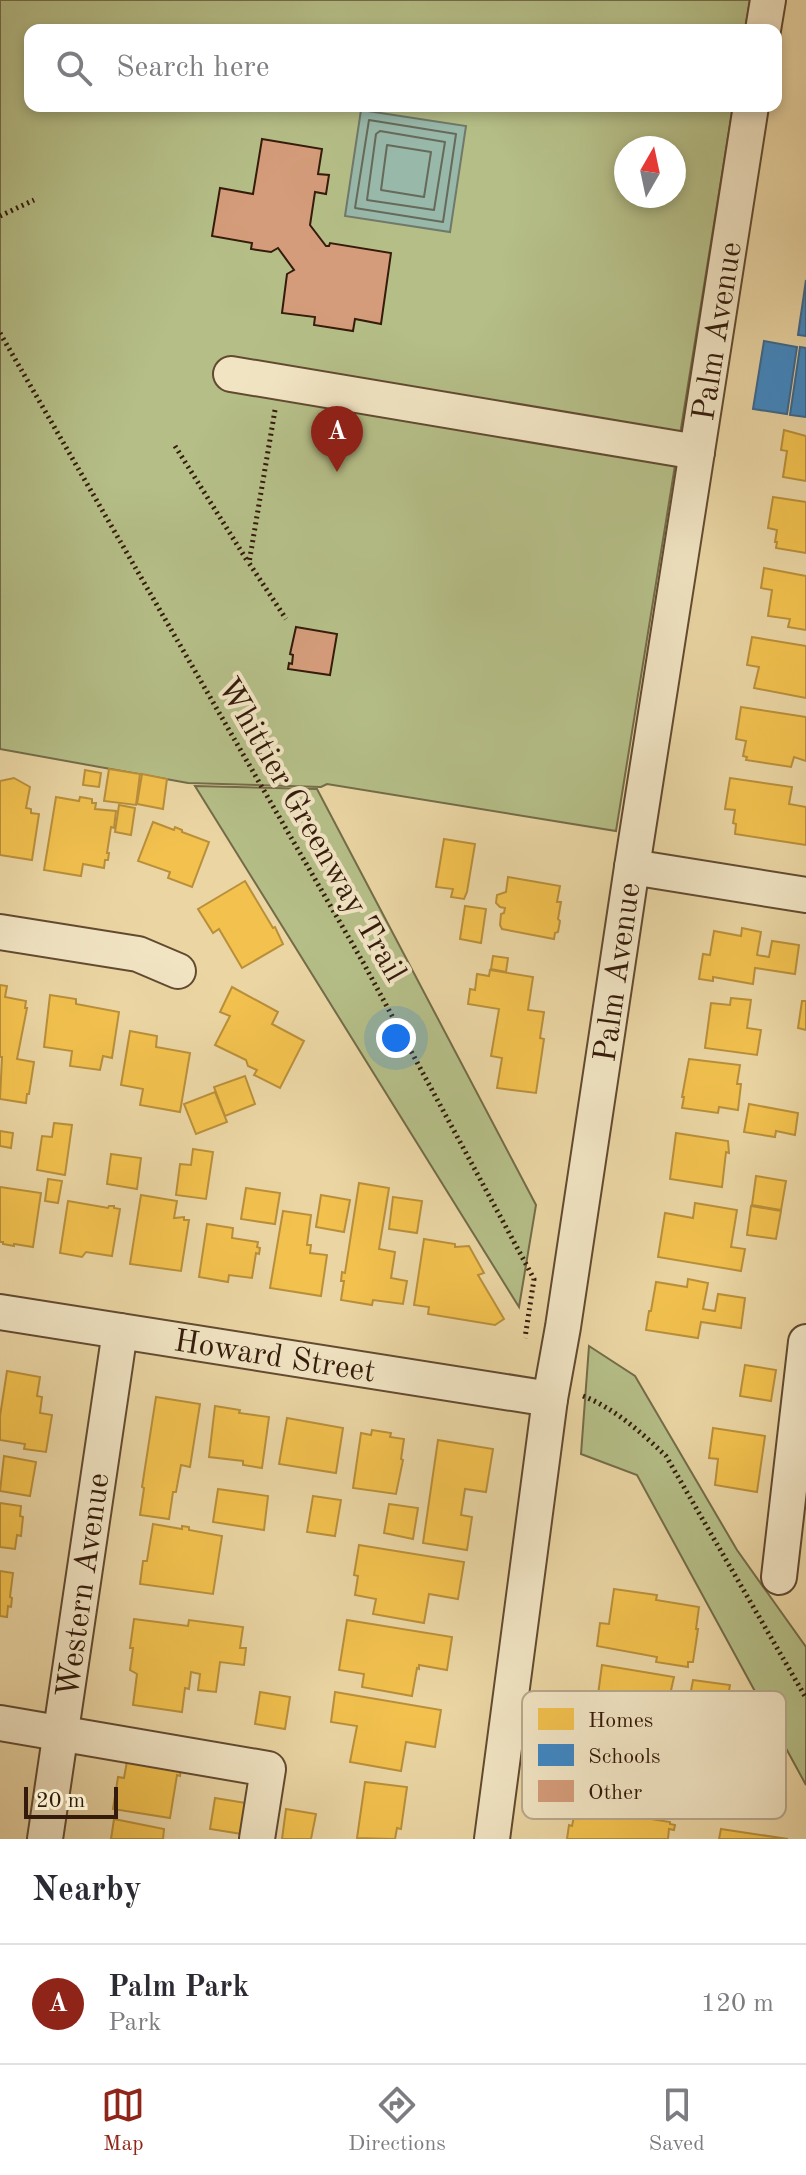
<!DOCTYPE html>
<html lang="en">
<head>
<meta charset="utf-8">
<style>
	body { margin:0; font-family:"Old Standard TT",serif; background:#f2f2f3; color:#2b2b33 }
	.compass { position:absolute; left:614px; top:136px; width:72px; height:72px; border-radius:50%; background:#fff; box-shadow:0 4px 12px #0003; rotate:9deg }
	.scale { position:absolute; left:24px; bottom:20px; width:94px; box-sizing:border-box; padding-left:8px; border:4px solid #341b0b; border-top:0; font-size:22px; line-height:28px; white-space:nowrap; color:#341b0b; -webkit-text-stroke:6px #f1e4c3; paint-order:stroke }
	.you { position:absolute; left:396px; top:1038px; width:28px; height:28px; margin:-20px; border:6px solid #fff; border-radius:50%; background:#1a73e8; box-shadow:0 0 0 12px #1a73e833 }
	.badge { display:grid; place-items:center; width:52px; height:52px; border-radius:50%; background:#8f2418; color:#fff; font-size:26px; font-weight:700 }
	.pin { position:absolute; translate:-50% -66px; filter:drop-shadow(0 2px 4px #0008) }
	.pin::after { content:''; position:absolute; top:42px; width:28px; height:24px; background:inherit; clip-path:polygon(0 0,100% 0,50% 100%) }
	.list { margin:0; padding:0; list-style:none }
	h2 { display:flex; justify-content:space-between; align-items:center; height:104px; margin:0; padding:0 32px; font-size:34px }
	h2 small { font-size:26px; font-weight:400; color:#7c7c81 }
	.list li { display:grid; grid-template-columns:52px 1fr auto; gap:24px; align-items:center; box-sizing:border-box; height:120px; padding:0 32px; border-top:2px solid #e1e1e2 }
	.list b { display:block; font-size:30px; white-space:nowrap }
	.list p { margin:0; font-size:26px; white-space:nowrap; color:#7c7c81 }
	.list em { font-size:26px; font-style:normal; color:#7c7c81 }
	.icon { flex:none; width:44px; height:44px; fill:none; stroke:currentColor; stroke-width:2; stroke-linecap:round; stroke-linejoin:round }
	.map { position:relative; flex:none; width:806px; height:1839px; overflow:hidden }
	.search { position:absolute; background:#fff; box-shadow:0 4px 12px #0003; left:24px; right:24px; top:24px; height:88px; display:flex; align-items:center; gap:20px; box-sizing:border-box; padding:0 28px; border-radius:16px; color:#7c7c81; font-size:30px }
	.sheet { height:224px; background:#fff }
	nav { display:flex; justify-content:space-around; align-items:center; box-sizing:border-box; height:112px; border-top:2px solid #e1e1e2; background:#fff; font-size:22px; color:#7c7c81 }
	nav a { display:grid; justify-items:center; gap:4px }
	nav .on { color:#8f2418 }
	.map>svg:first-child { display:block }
	.green { fill:#b5be87; stroke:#746c49; stroke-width:2; fill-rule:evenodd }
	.water { fill:#98b8aa; stroke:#70796a; stroke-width:2 }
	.homes { fill:#f2c14e; stroke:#b98f3a; stroke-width:2 }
	.schools { fill:#3f88c5; stroke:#3c678d; stroke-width:2 }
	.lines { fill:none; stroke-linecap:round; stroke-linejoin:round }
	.shore { stroke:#666a5a; stroke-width:2 }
	.building { fill:#d49c7a; stroke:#341b0b; stroke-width:2 }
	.minor-casing { stroke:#624a31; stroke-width:38 }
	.path { stroke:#341b0b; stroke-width:5; stroke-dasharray:2 4; stroke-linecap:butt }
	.minor { stroke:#f1e4c3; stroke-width:34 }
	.labels { text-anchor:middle; stroke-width:8; stroke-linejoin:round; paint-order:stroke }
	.street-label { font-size:32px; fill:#341b0b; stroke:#f1e4c3 }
	.key { fill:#f1e4c3; stroke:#b8a88c; stroke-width:2 }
	.key-label { font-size:22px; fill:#341b0b }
</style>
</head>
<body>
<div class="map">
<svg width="806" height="1839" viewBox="0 0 806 1839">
	<rect width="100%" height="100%" fill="#ead5a3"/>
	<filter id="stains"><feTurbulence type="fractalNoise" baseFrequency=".0025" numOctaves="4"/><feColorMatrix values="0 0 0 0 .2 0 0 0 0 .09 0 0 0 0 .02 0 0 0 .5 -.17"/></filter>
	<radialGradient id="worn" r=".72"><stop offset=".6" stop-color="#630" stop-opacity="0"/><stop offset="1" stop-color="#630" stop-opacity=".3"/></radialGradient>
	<g class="green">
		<path d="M0,0h750l-5,30h-715v76h703l-117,725 -289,-47 -6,3 -133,-4 -188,-34zM626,148h48v48h-48z"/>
		<polygon points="195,786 317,789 536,1205 519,1307"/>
		<polygon points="589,1346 635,1376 737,1550 806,1647 806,1785 637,1475 581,1454"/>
	</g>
	<polygon class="water" points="361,110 466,126 450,232 345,216"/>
	<g class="homes">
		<polygon points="784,430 806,436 806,481 783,477 787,451 781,450"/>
		<polygon points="773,497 806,502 806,553 776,548 777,542 775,542 777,530 768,528"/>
		<polygon points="764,568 806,576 806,630 788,627 790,619 768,616 772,590 761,588"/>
		<polygon points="752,637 806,646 806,698 754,688 759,667 747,665"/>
		<polygon points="741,707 806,717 806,761 794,757 791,767 746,760 747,757 743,756 746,741 736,739"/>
		<polygon points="109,769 140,774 136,805 104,801"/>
		<polygon points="85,770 101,773 99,787 83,785"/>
		<polygon points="142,774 167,779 163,809 137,804"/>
		<polygon points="14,778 30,787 26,808 31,809 31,813 39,814 32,860 0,855 0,781"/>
		<polygon points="730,778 792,787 789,804 806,807 806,845 735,834 736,824 733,823 735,810 725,809"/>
		<polygon points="56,797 79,801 80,797 92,799 92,803 96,803 95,809 116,811 114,828 111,827 107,853 109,853 108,860 105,860 104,868 83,864 81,876 44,870"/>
		<polygon points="119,805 135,808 131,835 115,832"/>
		<polygon points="153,822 174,830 175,827 182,830 182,832 209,842 192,887 168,878 170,872 138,861"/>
		<polygon points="444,839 475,844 467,892 464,899 451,897 453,889 436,887"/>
		<polygon points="508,877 560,886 557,902 561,902 558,919 560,921 558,932 555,933 554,939 502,929 500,925 501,914 504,913 505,908 500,907 496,903 497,895 506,892"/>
		<polygon points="245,881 273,928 275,927 283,944 242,968 219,929 213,933 198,909"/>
		<polygon points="465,906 486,909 481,943 460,939"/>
		<polygon points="742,928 761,932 757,955 769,957 772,941 799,945 795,974 755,968 753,984 713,977 713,981 699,979 703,954 710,955 714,931 741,936"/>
		<polygon points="493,956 508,958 506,972 491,969"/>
		<polygon points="490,970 533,977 528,1010 544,1012 540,1038 544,1039 536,1093 497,1088 502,1058 491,1056 499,1009 468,1004 470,989 475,990 477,974 489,976"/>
		<polygon points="0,985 7,986 5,997 26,1001 25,1008 27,1008 17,1059 34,1062 29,1094 27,1094 26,1103 0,1099 2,1057 0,1057"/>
		<polygon points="232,987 278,1012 272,1024 304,1041 280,1088 254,1075 257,1070 248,1066 246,1060 215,1045 230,1016 220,1012"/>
		<polygon points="50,995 76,999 76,1004 119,1012 112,1058 103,1056 100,1070 70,1066 72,1051 44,1047"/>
		<polygon points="731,998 751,1000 747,1028 761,1030 757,1055 705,1048 711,1003 730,1005"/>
		<polygon points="802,1001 806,1001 806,1030 798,1028"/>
		<polygon points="130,1031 157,1036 156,1047 190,1053 180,1112 140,1105 143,1089 121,1085"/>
		<polygon points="689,1059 740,1065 737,1084 741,1084 738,1110 719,1107 718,1113 682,1108 684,1097 682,1097"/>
		<polygon points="245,1076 255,1104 225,1116 214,1087"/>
		<polygon points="215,1092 227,1122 196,1134 184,1104"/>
		<polygon points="749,1104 798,1113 795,1135 776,1131 775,1137 744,1132"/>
		<polygon points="54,1123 72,1125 65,1175 37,1170 42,1136 52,1137"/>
		<polygon points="0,1131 13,1133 11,1148 0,1146"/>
		<polygon points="676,1133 728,1141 729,1153 726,1152 722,1187 670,1179"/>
		<polygon points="193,1149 213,1152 206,1199 176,1195 180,1164 191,1165"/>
		<polygon points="111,1154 141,1158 137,1189 107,1184"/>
		<polygon points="756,1176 786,1181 781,1210 752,1205"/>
		<polygon points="48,1179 62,1181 58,1203 45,1201"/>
		<polygon points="359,1183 389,1188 379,1249 395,1252 391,1278 407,1281 403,1304 373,1300 372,1305 341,1300 344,1281 341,1281 342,1272 345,1273"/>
		<polygon points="0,1187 41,1193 33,1247 14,1244 14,1246 3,1244 3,1242 0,1242"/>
		<polygon points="246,1188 280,1193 275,1224 241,1219"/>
		<polygon points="141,1195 177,1201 174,1218 184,1217 184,1220 189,1220 181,1271 130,1264"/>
		<polygon points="321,1195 350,1200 344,1232 316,1227"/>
		<polygon points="393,1197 422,1201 417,1233 389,1229"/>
		<polygon points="68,1201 108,1208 109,1206 114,1206 114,1208 120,1209 112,1256 86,1252 82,1257 60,1253"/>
		<polygon points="695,1203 737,1210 731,1247 745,1249 741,1271 658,1257 665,1213 693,1218"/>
		<polygon points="751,1206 781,1211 776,1239 747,1235"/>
		<polygon points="283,1211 311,1215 307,1245 311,1245 310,1253 327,1255 321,1296 270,1288"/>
		<polygon points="207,1224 233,1228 232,1238 258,1242 257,1247 260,1248 259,1254 256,1253 252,1278 229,1275 228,1282 199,1277"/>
		<polygon points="424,1239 455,1244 455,1247 469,1246 484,1273 478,1275 504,1319 495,1325 428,1314 429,1307 414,1305"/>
		<polygon points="688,1279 708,1283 703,1309 715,1311 718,1294 745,1298 741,1328 701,1322 698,1338 646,1330 649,1311 651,1311 656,1282 687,1287"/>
		<polygon points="745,1365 776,1370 771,1401 740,1396"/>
		<polygon points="7,1371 40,1377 37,1396 42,1397 40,1413 52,1415 46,1452 24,1449 25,1444 0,1440 0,1416"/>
		<polygon points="156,1397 200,1404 190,1467 181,1465 176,1492 173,1492 169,1519 140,1515 144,1488 142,1487"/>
		<polygon points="215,1406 240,1410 239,1413 269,1417 262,1468 243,1465 243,1461 209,1457"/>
		<polygon points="287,1418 343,1428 336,1473 279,1464"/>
		<polygon points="713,1428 765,1436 757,1492 715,1485 718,1459 709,1458"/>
		<polygon points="372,1430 391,1433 390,1437 404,1439 401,1459 403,1460 396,1494 353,1488 361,1433 371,1435"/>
		<polygon points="438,1440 493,1449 486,1492 465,1489 461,1515 472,1517 467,1550 423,1543"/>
		<polygon points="4,1456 36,1462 30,1496 0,1491"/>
		<polygon points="218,1489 268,1496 264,1530 213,1522"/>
		<polygon points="313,1496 341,1500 335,1536 307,1532"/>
		<polygon points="0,1503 21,1506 20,1516 23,1517 21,1536 17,1535 15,1549 0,1547"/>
		<polygon points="389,1504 418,1508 413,1539 384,1533"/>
		<polygon points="153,1524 182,1529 182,1526 189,1527 189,1530 222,1536 213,1594 140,1584 143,1561 147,1561"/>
		<polygon points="359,1545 464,1562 458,1599 429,1594 424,1623 373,1614 376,1599 355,1595 358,1576 354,1575"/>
		<polygon points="0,1571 13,1573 10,1597 12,1598 11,1607 8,1606 7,1617 0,1616"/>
		<polygon points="614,1589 657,1595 656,1600 699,1607 696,1629 698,1629 693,1662 688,1662 688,1667 656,1662 657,1657 597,1646 600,1623 609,1624"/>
		<polygon points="134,1619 188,1626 189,1620 243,1627 240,1648 246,1648 244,1665 220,1662 216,1692 198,1690 200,1674 191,1672 189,1689 185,1688 182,1712 133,1705 137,1674 130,1670 133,1648 130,1648"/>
		<polygon points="347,1620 452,1637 447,1670 419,1665 419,1669 417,1668 412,1696 362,1687 364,1674 339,1670"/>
		<polygon points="602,1665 674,1677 665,1717 644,1725 623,1721 623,1724 607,1722 610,1705 597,1702"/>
		<polygon points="693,1680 730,1685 727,1702 690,1696"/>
		<polygon points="260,1692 290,1697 285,1729 255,1724"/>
		<polygon points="335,1692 441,1710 435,1747 406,1742 401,1771 350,1762 357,1726 331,1722"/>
		<polygon points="128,1756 181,1769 180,1776 177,1775 170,1818 113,1809 118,1777 124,1778"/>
		<polygon points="365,1782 407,1787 401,1829 397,1828 395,1839 357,1838"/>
		<polygon points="215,1798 246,1803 242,1834 210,1829"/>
		<polygon points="576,1807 670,1822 670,1824 675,1825 674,1830 669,1829 668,1839 567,1839 569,1825 572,1826"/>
		<polygon points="286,1809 316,1814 311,1839 282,1839"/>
		<polygon points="114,1819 164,1829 163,1839 111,1839"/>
		<polygon points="721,1829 788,1839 719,1839"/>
	</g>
	<g class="schools">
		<polygon points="806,280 806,336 798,335"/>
		<polygon points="764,341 797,347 787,414 753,409"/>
		<polygon points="800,347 806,348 806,417 790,415"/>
	</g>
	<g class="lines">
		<g class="shore">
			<polygon points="369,120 456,134 443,222 355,208"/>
			<polygon points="380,131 445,142 434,210 367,200 376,134"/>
			<polygon points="387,145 431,152 424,197 381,190"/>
		</g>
	</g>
	<g class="building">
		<polygon points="262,139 322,149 318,174 329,175 326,194 315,192 310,225 326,246 329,246 330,243 391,253 381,324 355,319 353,331 314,325 315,317 282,313 287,274 294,270 278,248 271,252 251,249 252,243 212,236 220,188 253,194"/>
		<polygon points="296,627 337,634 330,675 288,669 289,663 292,664 293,655 290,654"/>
	</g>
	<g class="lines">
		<defs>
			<g id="minor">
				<polyline points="763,30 768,0"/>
				<polyline points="231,374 697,452"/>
				<polyline points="632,867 806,895"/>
				<polyline points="0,932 138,954 178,971"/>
				<polyline points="0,1312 550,1399"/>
				<polyline points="779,1577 806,1342"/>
				<polyline points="0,1723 268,1769 257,1839"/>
				<polyline points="45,1839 120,1331"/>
				<polyline points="492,1839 550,1399 563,1327 632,867 751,106"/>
			</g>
		</defs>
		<use href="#minor" class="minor-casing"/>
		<g class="path">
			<polyline points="0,216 34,200"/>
			<polyline points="0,333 364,964 534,1279 525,1338"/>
			<polyline points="275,410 249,563 286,619"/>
			<polyline points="175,446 248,562"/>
			<path d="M583,1396c31,12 59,37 83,60l140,242"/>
		</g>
		<use href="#minor" class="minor"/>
	</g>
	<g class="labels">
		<g class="street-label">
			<text transform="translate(716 331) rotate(-81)" y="11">Palm Avenue</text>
			<text transform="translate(313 829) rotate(60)" y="11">Whittier Greenway Trail</text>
			<text transform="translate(616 972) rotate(-82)" y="11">Palm Avenue</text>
			<text transform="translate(275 1355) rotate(9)" y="11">Howard Street</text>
			<text transform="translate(82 1585) rotate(-82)" y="11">Western Avenue</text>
		</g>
	</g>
	<rect x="522" y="1691" width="264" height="128" rx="12" class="key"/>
	<rect x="538" y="1708" width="36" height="22" fill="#f2c14e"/>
	<rect x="538" y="1744" width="36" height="22" fill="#3f88c5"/>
	<rect x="538" y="1780" width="36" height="22" fill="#d49c7a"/>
	<g class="key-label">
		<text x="588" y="1727">Homes</text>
		<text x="588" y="1763">Schools</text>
		<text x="588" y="1799">Other</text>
	</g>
	<rect width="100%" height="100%" filter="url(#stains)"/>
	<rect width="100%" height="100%" fill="url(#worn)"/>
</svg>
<svg class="compass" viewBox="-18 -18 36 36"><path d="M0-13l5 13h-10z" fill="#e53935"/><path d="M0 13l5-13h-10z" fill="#7c7c81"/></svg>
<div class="scale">20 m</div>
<div class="you"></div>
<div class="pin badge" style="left:337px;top:472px">A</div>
<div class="search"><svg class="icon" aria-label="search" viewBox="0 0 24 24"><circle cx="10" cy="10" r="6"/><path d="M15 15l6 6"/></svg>Search here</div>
</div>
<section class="sheet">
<h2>Nearby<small></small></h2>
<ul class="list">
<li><span class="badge">A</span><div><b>Palm Park</b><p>Park</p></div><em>120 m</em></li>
</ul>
</section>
<nav>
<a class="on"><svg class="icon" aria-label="map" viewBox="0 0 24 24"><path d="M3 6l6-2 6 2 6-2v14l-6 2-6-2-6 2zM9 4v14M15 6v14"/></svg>Map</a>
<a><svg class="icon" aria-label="directions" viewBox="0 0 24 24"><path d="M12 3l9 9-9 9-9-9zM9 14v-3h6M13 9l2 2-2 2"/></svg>Directions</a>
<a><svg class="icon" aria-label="saved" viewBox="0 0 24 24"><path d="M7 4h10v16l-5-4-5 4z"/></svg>Saved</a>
</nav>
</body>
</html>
